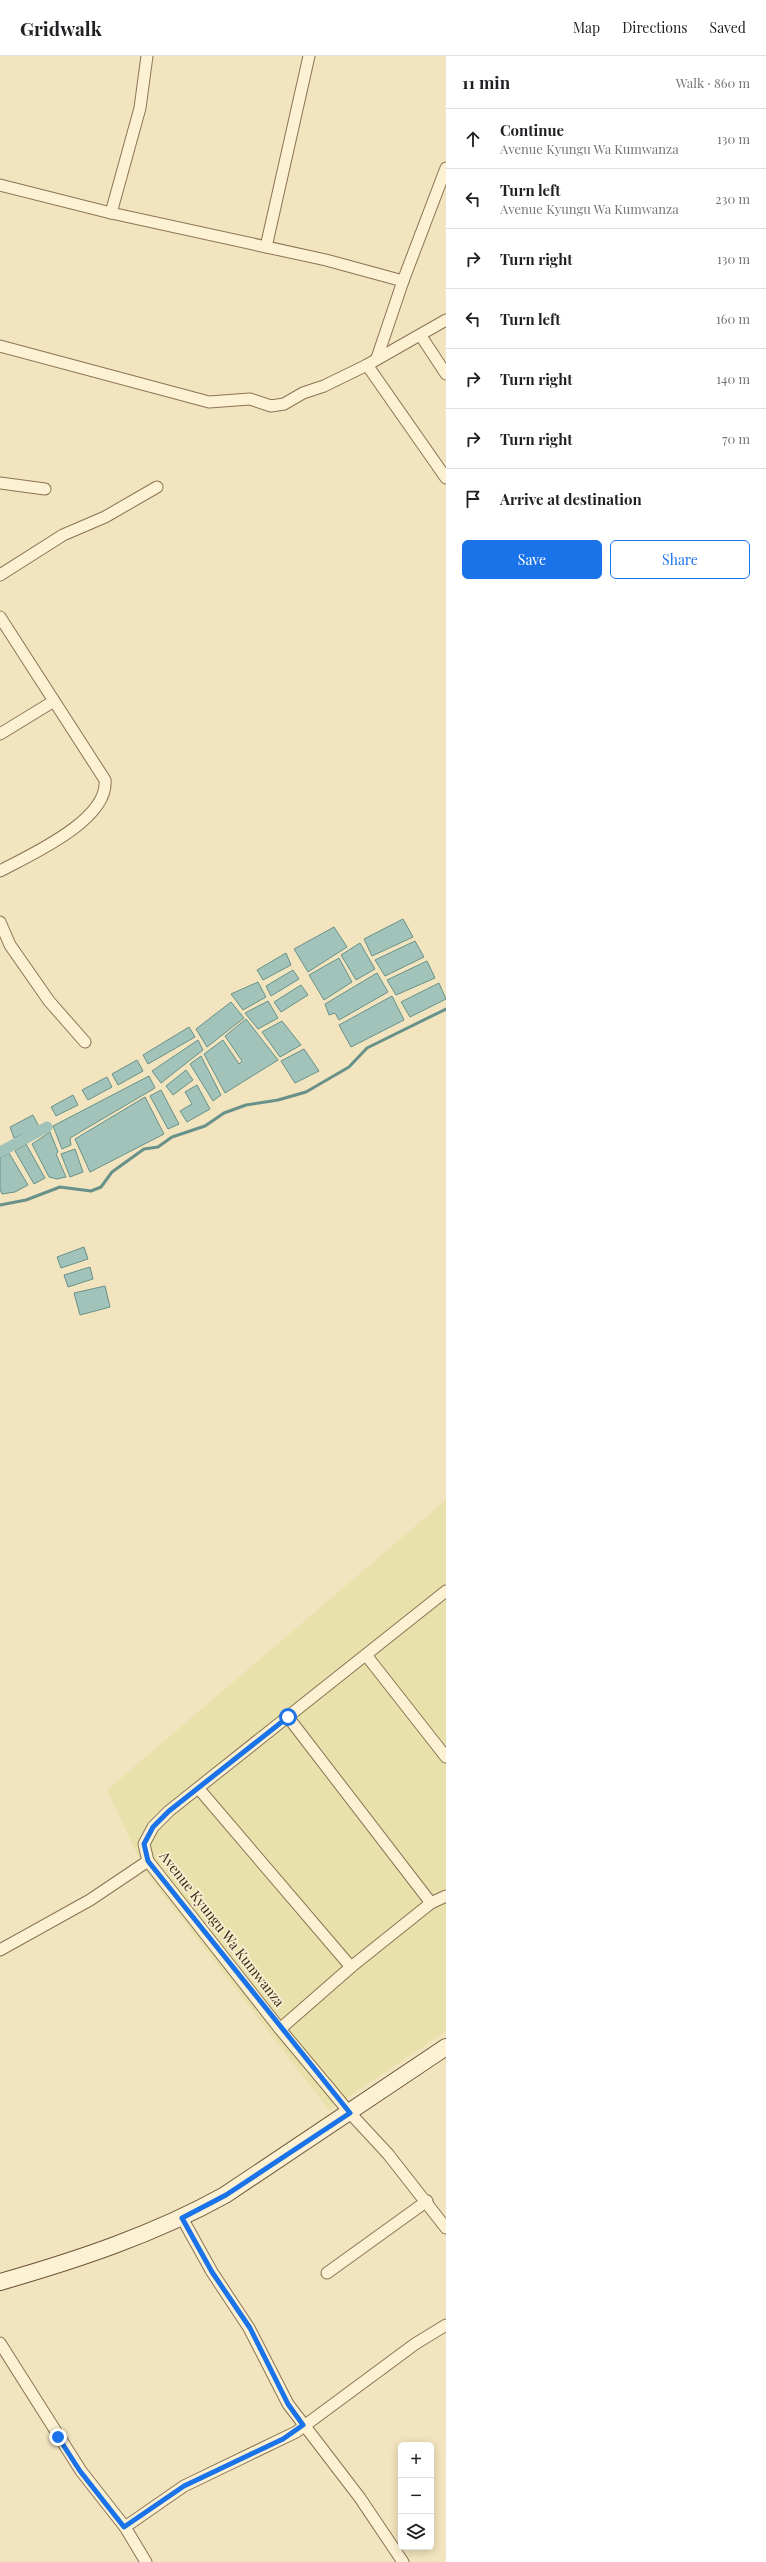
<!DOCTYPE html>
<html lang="en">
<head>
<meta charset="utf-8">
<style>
	body { margin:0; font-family:"Playfair Display",serif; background:#f2f2f2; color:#202124 }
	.controls { position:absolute; right:12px; bottom:12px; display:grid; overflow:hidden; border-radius:6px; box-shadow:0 2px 10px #0003 }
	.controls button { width:36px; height:36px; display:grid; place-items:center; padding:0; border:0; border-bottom:1px solid #e0e0e0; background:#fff; color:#202124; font:20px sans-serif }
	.stop { position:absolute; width:12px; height:12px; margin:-9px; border:3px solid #1a73e8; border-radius:50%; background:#fff }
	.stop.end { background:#1a73e8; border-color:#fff; box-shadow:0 1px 4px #0008 }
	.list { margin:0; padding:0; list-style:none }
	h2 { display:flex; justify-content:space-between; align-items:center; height:52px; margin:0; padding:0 16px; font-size:17px }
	h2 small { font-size:13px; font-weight:400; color:#757577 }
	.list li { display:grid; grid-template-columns:26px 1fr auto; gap:12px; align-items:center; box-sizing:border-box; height:60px; padding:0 16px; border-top:1px solid #e0e0e0 }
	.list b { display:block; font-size:15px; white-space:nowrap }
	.list p { margin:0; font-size:13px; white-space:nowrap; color:#757577 }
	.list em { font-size:13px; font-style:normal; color:#757577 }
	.actions { display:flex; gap:8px; padding:12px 16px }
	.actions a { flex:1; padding:9px 0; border:1px solid #1a73e8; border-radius:6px; text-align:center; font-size:14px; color:#1a73e8 }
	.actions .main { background:#1a73e8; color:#fff }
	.icon { flex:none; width:22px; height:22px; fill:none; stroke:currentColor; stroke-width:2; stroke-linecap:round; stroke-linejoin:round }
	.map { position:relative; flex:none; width:446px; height:2506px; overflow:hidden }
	header { display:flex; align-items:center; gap:24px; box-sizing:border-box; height:56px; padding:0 20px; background:#fff; border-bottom:1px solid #e0e0e0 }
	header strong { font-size:19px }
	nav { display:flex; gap:22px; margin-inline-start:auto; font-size:14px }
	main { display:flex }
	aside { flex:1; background:#fff }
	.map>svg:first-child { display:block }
	.farmland { fill:#e8e1ab }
	.water { fill:#a2c3ba; stroke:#689189 }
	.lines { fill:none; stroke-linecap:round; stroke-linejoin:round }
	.stream { stroke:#689189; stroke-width:3 }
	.canal { stroke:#a2c3ba; stroke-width:11 }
	.street-casing { stroke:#8b7455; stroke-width:13 }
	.secondary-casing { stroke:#6d5539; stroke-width:18 }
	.street { stroke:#fcf1d2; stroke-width:11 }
	.secondary { stroke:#fcf1d2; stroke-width:16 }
	.route { stroke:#1a73e8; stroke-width:5 }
	.labels { text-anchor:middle; stroke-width:4; stroke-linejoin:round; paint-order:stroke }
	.street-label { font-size:14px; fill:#392b1b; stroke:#f8eece }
</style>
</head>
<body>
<header>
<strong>Gridwalk</strong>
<nav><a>Map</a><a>Directions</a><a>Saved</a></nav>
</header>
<main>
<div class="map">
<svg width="446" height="2506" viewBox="0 0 446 2506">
	<rect width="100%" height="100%" fill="#f1e4be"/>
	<polygon class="farmland" points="446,1444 446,1975 329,2054 145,1815 107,1734"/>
	<g class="water">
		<polygon points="403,863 413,881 372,900 364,883"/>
		<polygon points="334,871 347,891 308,916 294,893"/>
		<polygon points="415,885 424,901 385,920 375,904"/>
		<polygon points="360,887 375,913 356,924 341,899"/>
		<polygon points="286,897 291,909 263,924 257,914"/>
		<polygon points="339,902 352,926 324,944 309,919"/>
		<polygon points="427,905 435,922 396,939 387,924"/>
		<polygon points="293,914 299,923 271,940 266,930"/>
		<polygon points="377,917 388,936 339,964 335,957 329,959 325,948"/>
		<polygon points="258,926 266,941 243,954 231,938"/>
		<polygon points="439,927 446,943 410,961 401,946"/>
		<polygon points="301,929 308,939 281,956 274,946"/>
		<polygon points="392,940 404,964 351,991 339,969"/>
		<polygon points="268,945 278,962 258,973 245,957"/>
		<polygon points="231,946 244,962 207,991 196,973"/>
		<polygon points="246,963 278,1004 225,1037 204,998 223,984 239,1008 242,1005 225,980"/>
		<polygon points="282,965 301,989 280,1001 262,976"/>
		<polygon points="189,971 195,981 148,1008 143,999"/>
		<polygon points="198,984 203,994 161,1027 152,1015"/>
		<polygon points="304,993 319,1015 295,1027 281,1005"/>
		<polygon points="201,1000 221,1039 213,1045 190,1008"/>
		<polygon points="137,1004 143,1015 118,1029 112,1018"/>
		<polygon points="186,1014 193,1024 173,1039 166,1030"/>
		<polygon points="149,1020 155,1032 70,1082 71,1089 62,1093 53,1070"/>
		<polygon points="107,1021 112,1031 88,1044 82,1034"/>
		<polygon points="197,1029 210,1053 187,1066 180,1055 192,1048 185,1036"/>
		<polygon points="161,1034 179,1068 168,1073 150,1040"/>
		<polygon points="73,1039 78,1049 56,1060 51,1051"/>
		<polygon points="145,1041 164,1078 90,1116 75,1083"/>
		<polygon points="33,1059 39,1071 14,1082 10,1071"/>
		<polygon points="50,1076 58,1096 56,1098 66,1121 57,1123 49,1121 32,1088"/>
		<polygon points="26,1088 45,1122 34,1128 15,1095"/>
		<polygon points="75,1093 83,1116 70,1121 61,1098"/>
		<polygon points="9,1097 28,1129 15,1136 2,1138 0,1133 0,1102"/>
		<polygon points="84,1191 88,1203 61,1212 57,1201"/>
		<polygon points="90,1211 93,1223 68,1231 64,1219"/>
		<polygon points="105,1230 110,1251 80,1259 74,1237"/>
	</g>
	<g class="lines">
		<polyline class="stream" points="0,1149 26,1144 60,1131 91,1135 101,1131 112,1116 144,1093 158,1091 172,1081 205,1070 224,1057 246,1049 278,1044 306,1036 349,1011 367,992 446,953"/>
		<polyline class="canal" points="0,1096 47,1071"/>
		<defs>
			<g id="street">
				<polyline points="0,129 111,157 326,204 403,225"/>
				<polyline points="111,157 140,52 147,0"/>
				<polyline points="266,191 309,0"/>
				<polyline points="421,280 446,318"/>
				<polyline points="0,290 209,346 250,343 271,350 284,348 303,337 324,330 367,309 446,264"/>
				<polyline points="377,302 403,225 446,112"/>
				<polyline points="367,309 446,422"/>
				<polyline points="0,427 45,433"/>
				<polyline points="0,519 63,479 105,461 157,431"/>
				<path d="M0,561l105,163c4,40 -75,75 -105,91"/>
				<polyline points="0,678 54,645"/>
				<polyline points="0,866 10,889 49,945 85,986"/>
				<polyline points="446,1535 169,1755 153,1771 144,1788 148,1805 280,1973 350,2057 388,2098 446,2172"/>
				<polyline points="366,1599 446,1701"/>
				<polyline points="288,1661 431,1847"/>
				<polyline points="199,1733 351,1911"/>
				<polyline points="0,1894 90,1844 148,1805"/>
				<polyline points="280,1973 351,1911 431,1847 446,1840"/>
				<polyline points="182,2162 212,2216 249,2272 288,2348 360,2442 403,2506"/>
				<polyline points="327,2217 427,2145"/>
				<polyline points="0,2287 81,2415 125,2471 146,2506"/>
				<polyline points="125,2471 184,2430 296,2376 415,2288 446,2269"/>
			</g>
			<path id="secondary" d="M0,2226c77,-22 155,-48 225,-87l221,-148"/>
		</defs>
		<use href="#street" class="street-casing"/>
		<use href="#secondary" class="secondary-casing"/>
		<use href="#street" class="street"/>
		<use href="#secondary" class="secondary"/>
	</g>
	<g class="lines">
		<polyline class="route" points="58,2381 80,2415 124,2471 184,2430 283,2383 303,2369 288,2348 250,2272 212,2216 182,2162 226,2139 350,2057 148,1805 144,1788 153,1771 169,1755 288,1661"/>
	</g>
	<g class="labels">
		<g class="street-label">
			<text transform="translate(222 1873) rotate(52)" y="5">Avenue Kyungu Wa Kumwanza</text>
		</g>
	</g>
</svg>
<div class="controls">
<button>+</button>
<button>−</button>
<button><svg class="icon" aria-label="layers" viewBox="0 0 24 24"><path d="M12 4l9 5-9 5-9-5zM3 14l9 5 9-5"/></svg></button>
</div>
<div class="stop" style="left:288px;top:1661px"></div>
<div class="stop end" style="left:58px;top:2381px"></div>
</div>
<aside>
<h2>11 min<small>Walk · 860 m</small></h2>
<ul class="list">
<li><svg class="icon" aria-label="ahead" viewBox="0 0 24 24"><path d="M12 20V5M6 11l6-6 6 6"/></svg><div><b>Continue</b><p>Avenue Kyungu Wa Kumwanza</p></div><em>130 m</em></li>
<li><svg class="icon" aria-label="left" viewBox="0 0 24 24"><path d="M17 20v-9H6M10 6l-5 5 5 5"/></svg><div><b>Turn left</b><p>Avenue Kyungu Wa Kumwanza</p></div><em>230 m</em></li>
<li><svg class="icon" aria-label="right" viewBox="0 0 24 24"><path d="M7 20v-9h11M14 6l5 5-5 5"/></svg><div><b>Turn right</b></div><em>130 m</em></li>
<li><svg class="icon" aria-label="left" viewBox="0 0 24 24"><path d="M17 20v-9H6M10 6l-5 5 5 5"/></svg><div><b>Turn left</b></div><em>160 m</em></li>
<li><svg class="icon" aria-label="right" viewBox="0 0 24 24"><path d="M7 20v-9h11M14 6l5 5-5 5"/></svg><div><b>Turn right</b></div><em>140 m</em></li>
<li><svg class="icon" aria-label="right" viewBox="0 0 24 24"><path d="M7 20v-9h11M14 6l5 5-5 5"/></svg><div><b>Turn right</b></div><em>70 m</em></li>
<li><svg class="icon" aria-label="arrive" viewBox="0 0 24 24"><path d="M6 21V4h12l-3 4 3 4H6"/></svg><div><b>Arrive at destination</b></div></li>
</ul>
<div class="actions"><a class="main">Save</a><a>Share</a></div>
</aside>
</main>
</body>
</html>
